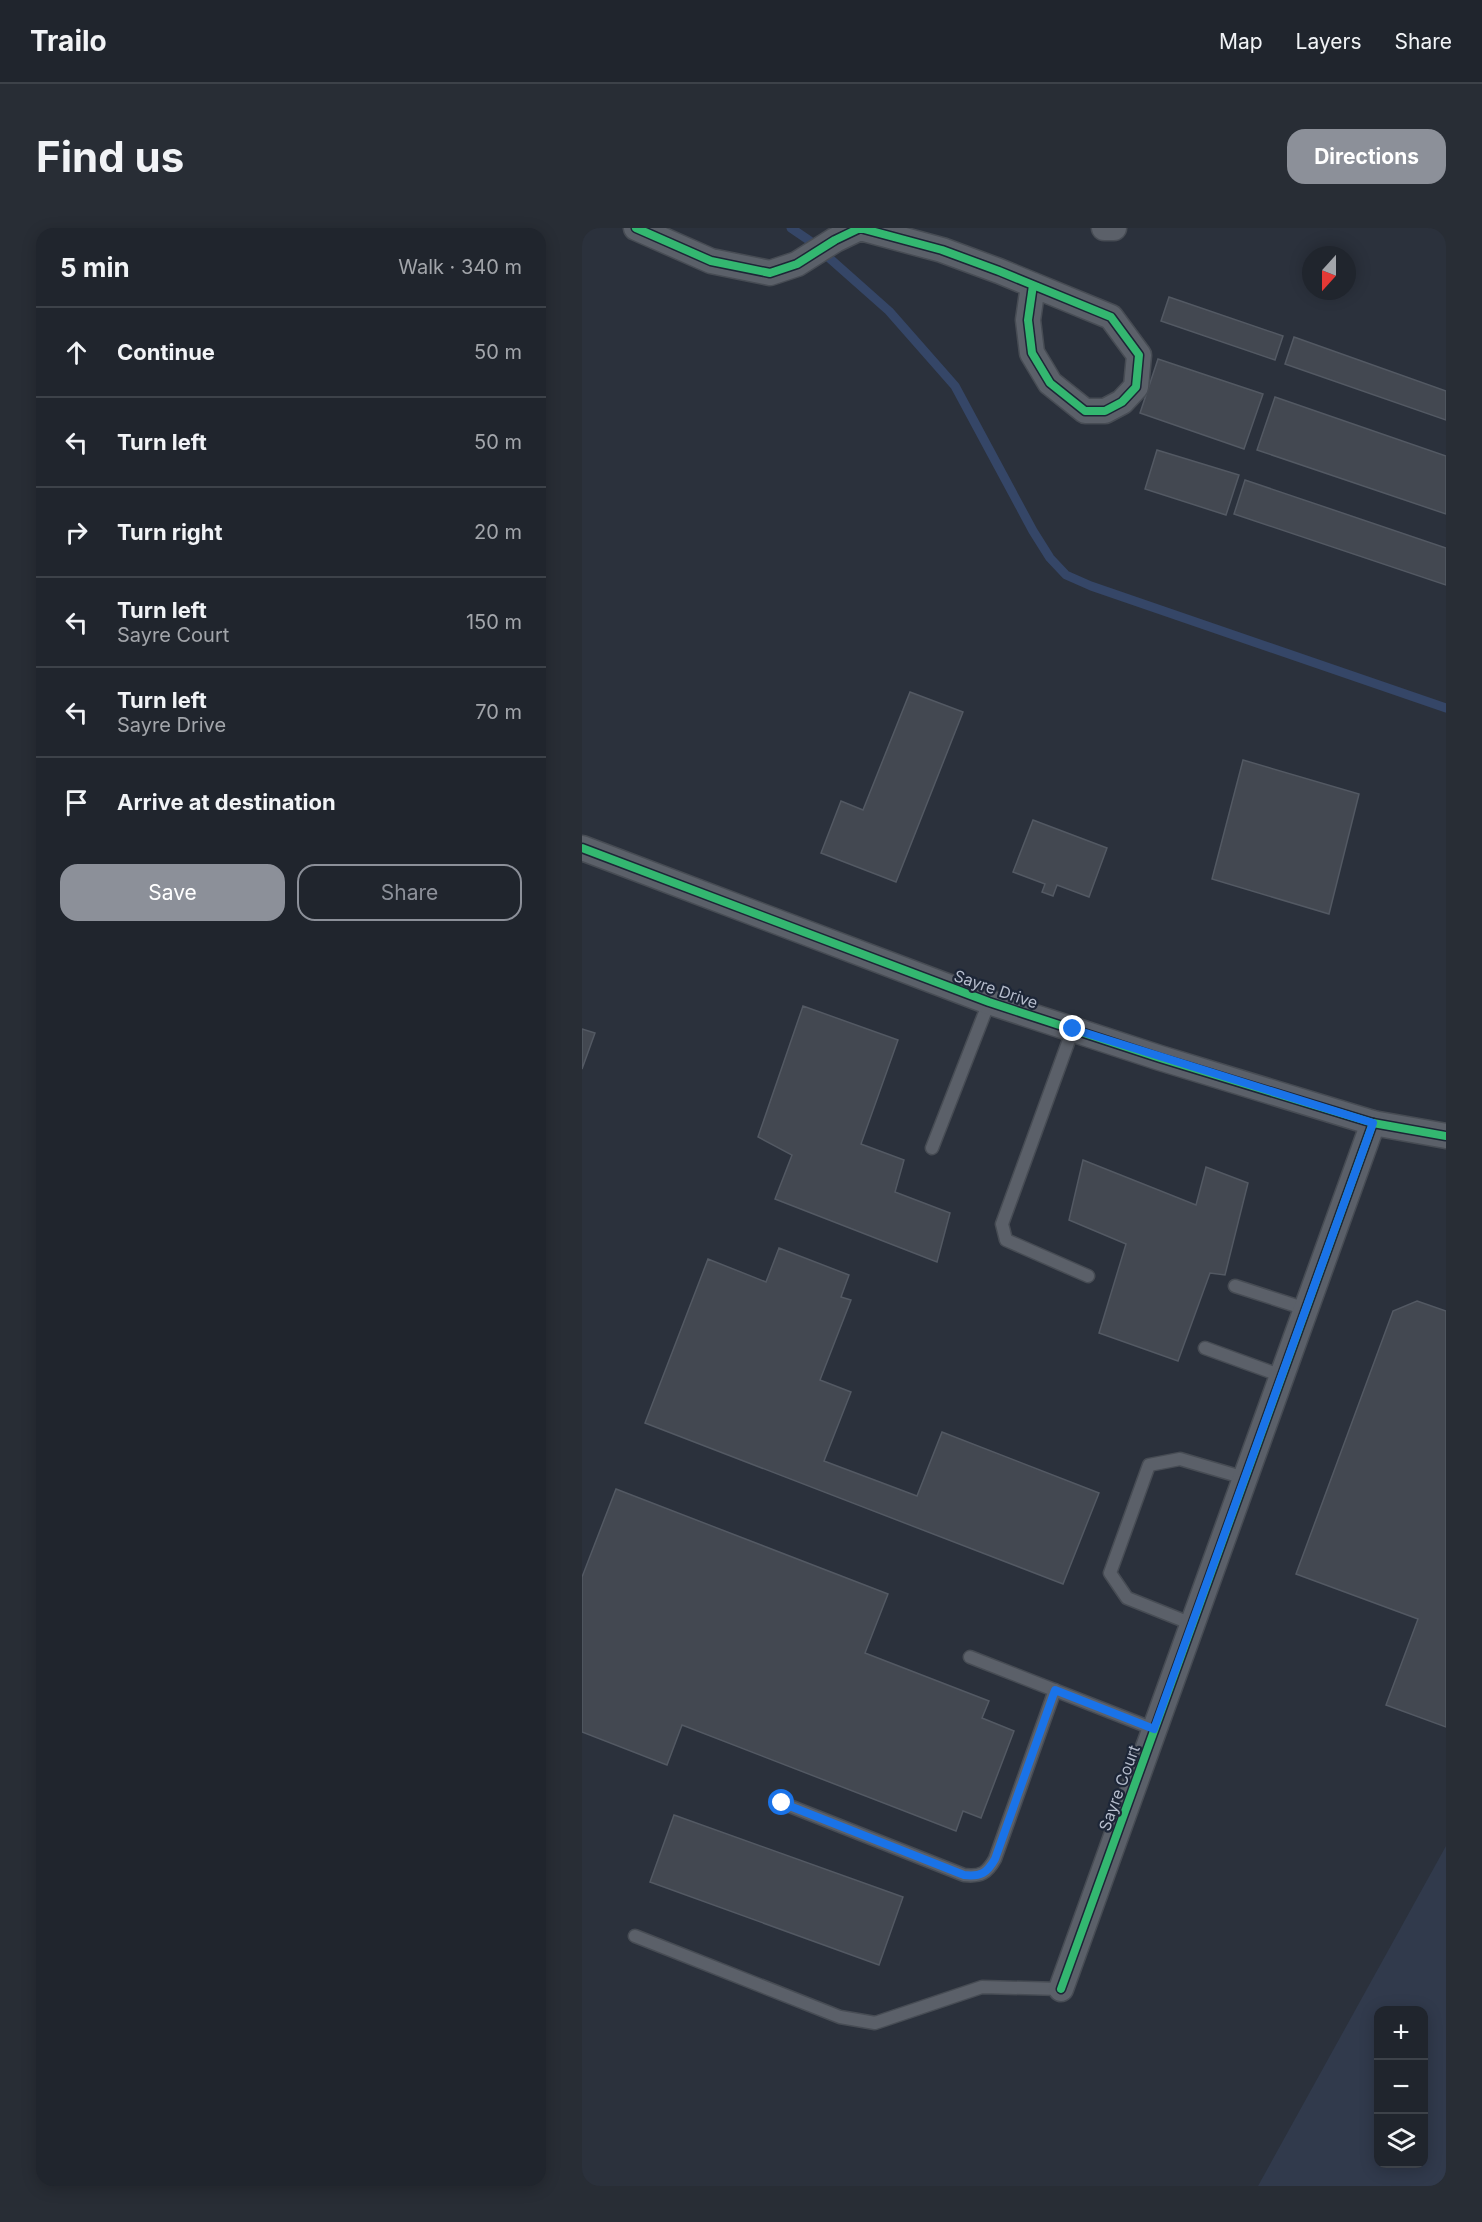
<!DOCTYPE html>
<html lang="en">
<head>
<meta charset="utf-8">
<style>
	body { margin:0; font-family:Inter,sans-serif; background:#282d35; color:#f1f3f6 }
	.controls { position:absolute; right:18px; bottom:18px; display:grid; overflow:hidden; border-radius:12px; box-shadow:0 3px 15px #0003 }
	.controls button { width:54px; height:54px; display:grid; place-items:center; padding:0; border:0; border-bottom:2px solid #3d4249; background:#20252d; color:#f1f3f6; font:30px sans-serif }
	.compass { position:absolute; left:720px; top:18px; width:54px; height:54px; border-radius:50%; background:#20252d; box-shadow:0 3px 15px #0003; rotate:201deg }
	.stop { position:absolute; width:18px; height:18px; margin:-14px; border:4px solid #1a73e8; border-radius:50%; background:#fff }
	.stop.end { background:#1a73e8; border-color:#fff; box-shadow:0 2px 6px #0008 }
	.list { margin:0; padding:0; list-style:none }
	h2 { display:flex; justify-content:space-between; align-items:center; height:78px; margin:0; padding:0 24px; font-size:26px }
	h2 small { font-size:20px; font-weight:400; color:#a2a5aa }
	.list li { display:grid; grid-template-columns:39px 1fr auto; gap:18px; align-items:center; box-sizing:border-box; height:90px; padding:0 24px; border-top:2px solid #3d4249 }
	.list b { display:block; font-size:22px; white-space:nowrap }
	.list p { margin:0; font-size:20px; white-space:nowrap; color:#a2a5aa }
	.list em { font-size:20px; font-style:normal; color:#a2a5aa }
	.actions { display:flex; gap:12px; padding:18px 24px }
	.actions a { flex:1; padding:14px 0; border:2px solid #8c9099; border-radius:18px; text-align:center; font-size:21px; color:#8c9099 }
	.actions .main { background:#8c9099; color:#fff }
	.icon { flex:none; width:33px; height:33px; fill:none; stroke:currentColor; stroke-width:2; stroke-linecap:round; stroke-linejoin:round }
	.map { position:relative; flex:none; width:864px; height:1958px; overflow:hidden; border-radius:18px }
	header { display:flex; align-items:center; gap:36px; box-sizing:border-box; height:84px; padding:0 30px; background:#20252d; border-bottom:2px solid #3d4249 }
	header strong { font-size:28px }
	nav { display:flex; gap:33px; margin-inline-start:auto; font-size:21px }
	.intro { display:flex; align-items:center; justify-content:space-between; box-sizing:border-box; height:144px; padding:0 36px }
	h1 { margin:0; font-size:42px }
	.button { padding:15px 27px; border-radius:18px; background:#8c9099; color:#fff; font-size:21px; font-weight:700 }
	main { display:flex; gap:36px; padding:0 36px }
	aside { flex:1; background:#20252d; border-radius:18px; box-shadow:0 3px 15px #0003 }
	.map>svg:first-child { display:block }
	.airport { fill:#313a4c; fill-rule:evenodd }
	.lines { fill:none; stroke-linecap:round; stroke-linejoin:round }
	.stream { stroke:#354667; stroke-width:9 }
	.building { fill:#434851; stroke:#535963; stroke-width:1.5 }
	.service-casing { stroke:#474c54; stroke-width:15 }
	.minor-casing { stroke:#474c54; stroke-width:27 }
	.service { stroke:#5b6069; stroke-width:12 }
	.minor { stroke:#5b6069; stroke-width:24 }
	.cycleway-casing { stroke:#1d2637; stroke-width:11 }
	.cycleway { stroke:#33b770; stroke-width:8 }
	.route { stroke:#1a73e8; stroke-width:8 }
	.labels { text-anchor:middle; stroke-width:4.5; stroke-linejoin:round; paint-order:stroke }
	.street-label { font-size:16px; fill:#b5bccc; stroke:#1d2637 }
</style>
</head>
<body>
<header>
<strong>Trailo</strong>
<nav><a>Map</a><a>Layers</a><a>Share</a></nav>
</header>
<div class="intro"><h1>Find us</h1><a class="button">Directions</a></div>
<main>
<aside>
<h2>5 min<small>Walk · 340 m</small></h2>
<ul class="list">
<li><svg class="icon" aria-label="ahead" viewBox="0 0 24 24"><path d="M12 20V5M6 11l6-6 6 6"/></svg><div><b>Continue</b></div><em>50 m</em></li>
<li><svg class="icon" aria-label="left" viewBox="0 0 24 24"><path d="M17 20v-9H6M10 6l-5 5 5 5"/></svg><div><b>Turn left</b></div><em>50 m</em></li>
<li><svg class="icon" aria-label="right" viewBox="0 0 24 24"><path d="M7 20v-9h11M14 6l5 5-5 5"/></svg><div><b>Turn right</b></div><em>20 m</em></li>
<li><svg class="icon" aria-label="left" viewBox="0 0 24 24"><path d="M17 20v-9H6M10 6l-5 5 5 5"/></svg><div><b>Turn left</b><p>Sayre Court</p></div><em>150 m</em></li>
<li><svg class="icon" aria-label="left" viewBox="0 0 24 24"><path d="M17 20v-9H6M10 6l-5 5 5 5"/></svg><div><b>Turn left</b><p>Sayre Drive</p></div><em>70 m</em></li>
<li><svg class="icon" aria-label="arrive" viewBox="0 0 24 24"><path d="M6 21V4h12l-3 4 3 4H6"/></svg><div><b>Arrive at destination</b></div></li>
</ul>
<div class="actions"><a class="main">Save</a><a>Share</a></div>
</aside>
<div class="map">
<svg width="864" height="1958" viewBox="0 0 864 1958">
	<rect width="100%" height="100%" fill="#2b313c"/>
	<path class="airport" d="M864,1618v340h-188zM796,1782h46v154h-46z"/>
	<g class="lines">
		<polyline class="stream" points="209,0 228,13 307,83 373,158 451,303 468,330 484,347 509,358 864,480"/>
	</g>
	<g class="building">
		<polygon points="587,69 701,108 693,132 579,93"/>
		<polygon points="712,109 864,163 864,192 703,136"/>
		<polygon points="576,131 681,166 662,221 558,185"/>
		<polygon points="693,169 864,228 864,286 675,222"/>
		<polygon points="575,222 657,247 644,287 563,261"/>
		<polygon points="663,252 864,320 864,357 652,286"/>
		<polygon points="328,464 381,484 314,654 239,625 259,573 281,582"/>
		<polygon points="661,532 777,566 747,686 630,651"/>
		<polygon points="451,592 525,620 507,669 475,657 471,668 460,664 463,656 431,644"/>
		<polygon points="221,778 316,812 279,916 322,932 313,964 368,985 355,1034 193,971 210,927 176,909"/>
		<polygon points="0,801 13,805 0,841"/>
		<polygon points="501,932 614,977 624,939 666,955 643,1047 628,1045 596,1133 517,1105 544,1016 487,992"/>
		<polygon points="197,1020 267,1047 259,1069 269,1072 238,1152 269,1164 242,1233 335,1268 360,1204 517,1265 481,1356 63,1195 126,1031 184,1054"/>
		<polygon points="835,1073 864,1083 864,1499 804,1477 836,1391 714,1346 811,1083"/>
		<polygon points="34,1261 306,1366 283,1425 407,1473 400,1490 432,1503 399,1590 381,1583 374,1603 100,1497 85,1537 0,1504 0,1349"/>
		<polygon points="92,1587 321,1669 297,1737 68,1654"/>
	</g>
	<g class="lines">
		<defs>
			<g id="service">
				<polyline points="491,801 420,996 424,1012 506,1048"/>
				<polyline points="350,920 407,774"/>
				<polyline points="653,1058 724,1081"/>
				<polyline points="623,1120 700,1148"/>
				<polyline points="610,1396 545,1370 528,1345 567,1237 598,1231 663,1250"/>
				<polyline points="388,1429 572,1501"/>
				<path d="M200,1575l182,72c17,2 23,-2 31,-16l60,-169"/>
				<polyline points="53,1708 258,1789 293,1795 400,1759 479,1761"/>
			</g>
			<g id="minor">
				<polyline points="54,0 129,33 188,45 215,36 253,12 278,0 360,22 417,43 529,89 557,127 554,159 540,174 523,183 503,183 468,155 450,125 446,92 451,57"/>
				<polyline points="522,0 532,0"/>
				<polyline points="0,620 407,774 578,830 791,895 864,908"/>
				<polyline points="479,1761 791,895"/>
			</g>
		</defs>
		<use href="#service" class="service-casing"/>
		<use href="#minor" class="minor-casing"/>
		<use href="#service" class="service"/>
		<use href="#minor" class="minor"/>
		<defs>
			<g id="cycleway">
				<polyline points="54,0 129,33 188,45 215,36 253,12 278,0 360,22 417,43 529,89 557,127 554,159 540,174 523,183 503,183 468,155 450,125 446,92 451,57"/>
				<polyline points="0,620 407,774 578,830 791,895 864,908"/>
				<polyline points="479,1761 791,895"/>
			</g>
		</defs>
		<use href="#cycleway" class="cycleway-casing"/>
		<use href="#cycleway" class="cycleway"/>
	</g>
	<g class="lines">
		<path class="route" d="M200,1575l182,72c17,2 23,-2 31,-16l60,-169 99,39 219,-606 -300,-94"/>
	</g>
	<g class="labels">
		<g class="street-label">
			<text transform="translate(414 761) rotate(19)" y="6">Sayre Drive</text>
			<text transform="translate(537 1560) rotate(-70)" y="6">Sayre Court</text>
		</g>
	</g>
</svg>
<div class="controls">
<button>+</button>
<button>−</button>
<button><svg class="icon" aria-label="layers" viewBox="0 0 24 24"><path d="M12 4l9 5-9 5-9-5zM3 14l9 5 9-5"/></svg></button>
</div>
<svg class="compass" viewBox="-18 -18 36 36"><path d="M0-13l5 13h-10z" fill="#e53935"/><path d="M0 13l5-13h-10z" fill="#a2a5aa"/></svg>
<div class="stop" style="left:200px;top:1575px"></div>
<div class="stop end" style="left:491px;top:801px"></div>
</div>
</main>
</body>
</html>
